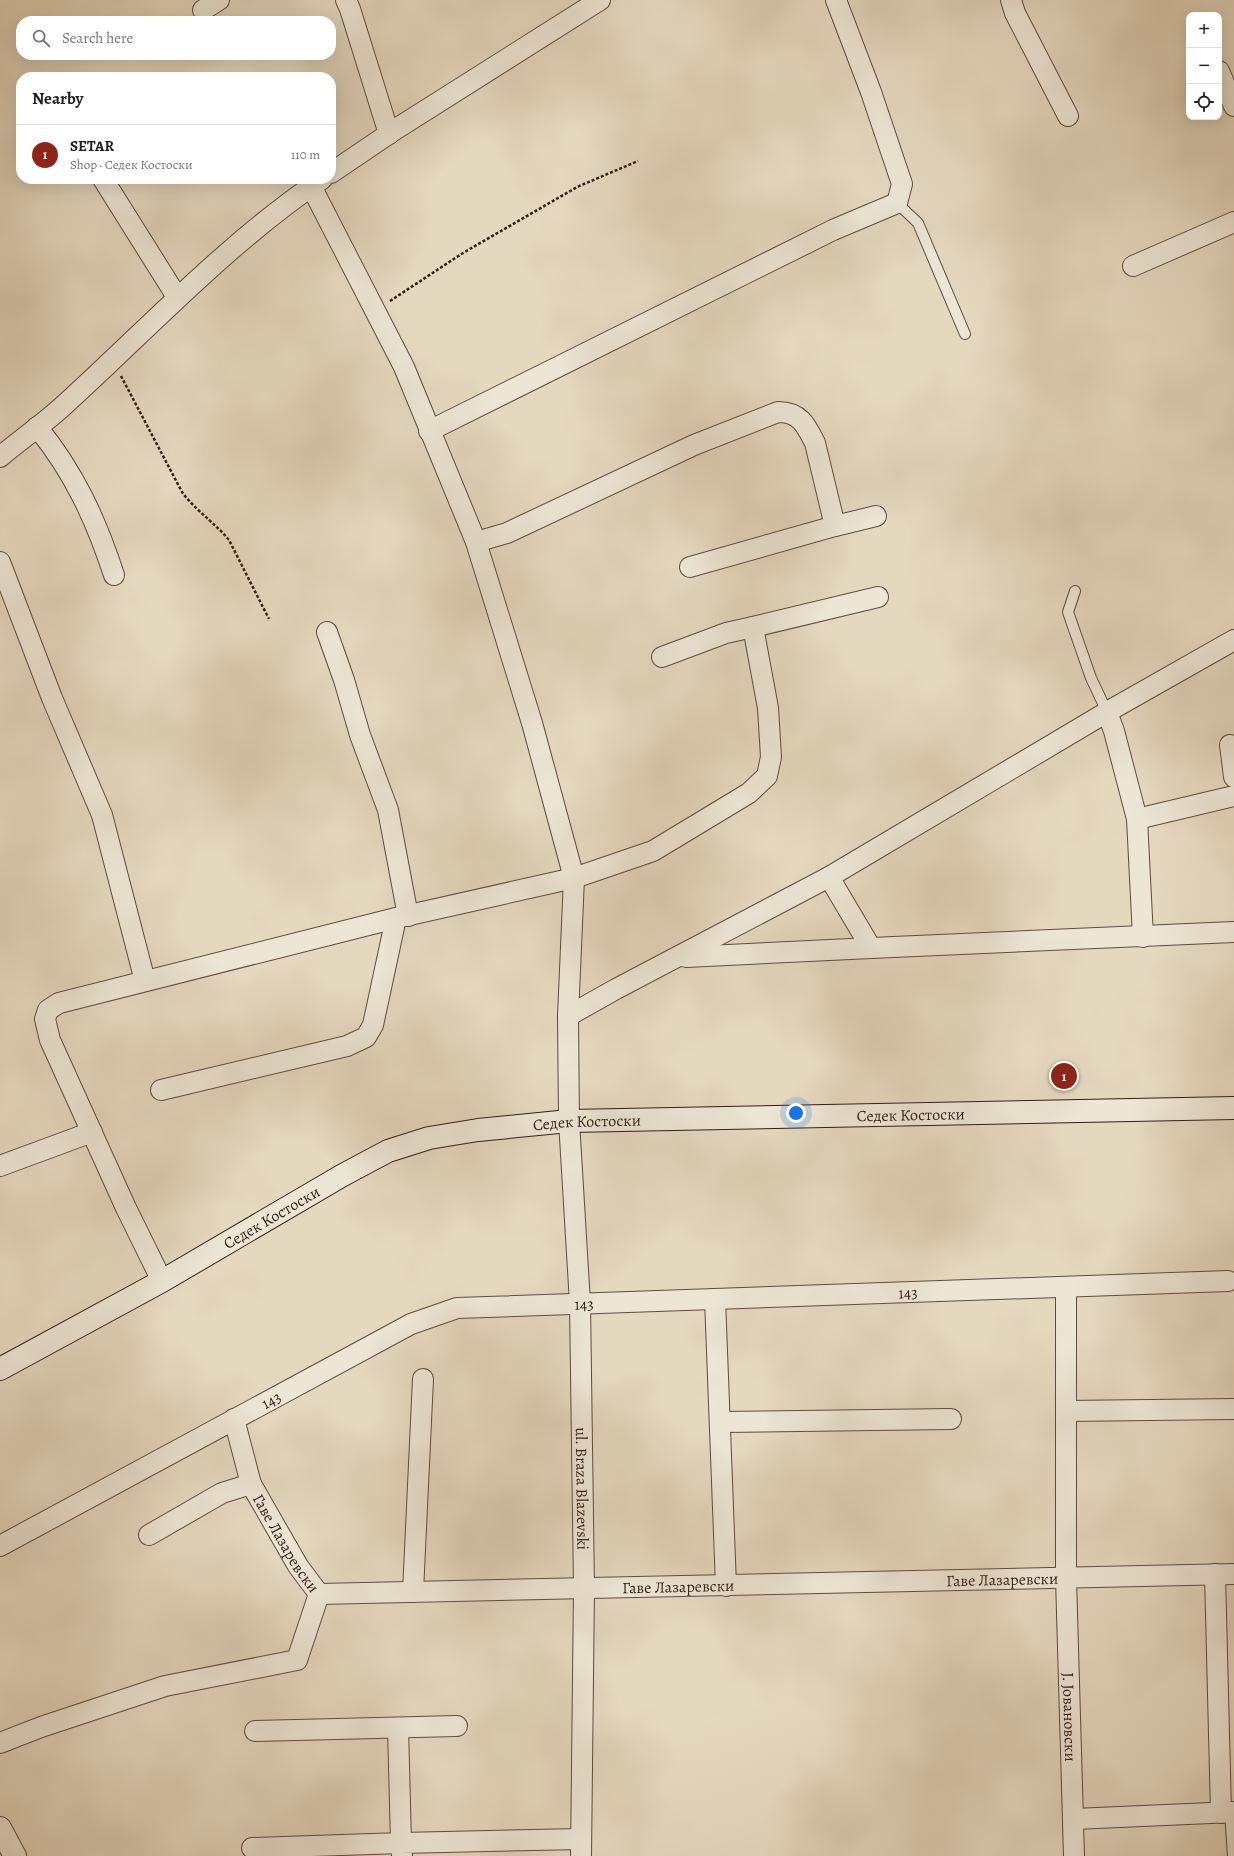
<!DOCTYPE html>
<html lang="en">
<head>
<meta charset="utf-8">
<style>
	body { margin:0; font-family:Alegreya,serif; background:#f2f2f2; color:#202124 }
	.controls { position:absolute; right:12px; top:12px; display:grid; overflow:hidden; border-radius:8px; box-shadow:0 4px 16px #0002 }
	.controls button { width:36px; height:36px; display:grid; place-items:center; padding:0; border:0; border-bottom:1px solid #e0e0e0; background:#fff; color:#202124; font:20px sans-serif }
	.you { position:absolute; left:796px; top:1113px; width:14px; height:14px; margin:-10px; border:3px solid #fff; border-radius:50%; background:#1a73e8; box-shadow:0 0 0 6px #1a73e833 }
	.badge { display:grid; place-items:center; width:26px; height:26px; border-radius:50%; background:#8f2418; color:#fff; font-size:13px; font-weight:700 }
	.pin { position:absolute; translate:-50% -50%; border:2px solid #fff; box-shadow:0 1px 4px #0006 }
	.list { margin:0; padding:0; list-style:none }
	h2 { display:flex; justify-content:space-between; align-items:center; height:52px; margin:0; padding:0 16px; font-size:17px }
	h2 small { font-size:13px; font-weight:400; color:#757577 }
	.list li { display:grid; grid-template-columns:26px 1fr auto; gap:12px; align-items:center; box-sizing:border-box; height:60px; padding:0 16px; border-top:1px solid #e0e0e0 }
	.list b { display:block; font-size:15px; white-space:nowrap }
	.list p { margin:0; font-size:13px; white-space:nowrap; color:#757577 }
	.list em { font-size:13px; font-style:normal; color:#757577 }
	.icon { flex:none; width:22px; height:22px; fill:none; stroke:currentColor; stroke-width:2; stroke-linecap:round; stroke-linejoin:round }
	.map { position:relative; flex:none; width:1234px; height:1856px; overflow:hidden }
	.search { position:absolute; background:#fff; box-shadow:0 4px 16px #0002; left:16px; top:16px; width:320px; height:44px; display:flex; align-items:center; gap:10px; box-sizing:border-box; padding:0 14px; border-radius:16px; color:#757577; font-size:15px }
	.panel { position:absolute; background:#fff; box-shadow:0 4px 16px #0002; left:16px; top:72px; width:320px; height:112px; border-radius:16px }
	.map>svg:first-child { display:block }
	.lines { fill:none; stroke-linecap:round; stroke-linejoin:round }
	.service-casing { stroke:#5e4c40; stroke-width:12 }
	.minor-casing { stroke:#5e4c40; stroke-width:22 }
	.tertiary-casing { stroke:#5e4c40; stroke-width:24 }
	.secondary-casing { stroke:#311e16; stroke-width:24 }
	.path { stroke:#311e16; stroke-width:2.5; stroke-dasharray:3 2; stroke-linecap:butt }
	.service { stroke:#ede6d5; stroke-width:10 }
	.minor { stroke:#ede6d5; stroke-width:20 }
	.tertiary { stroke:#ede6d5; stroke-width:22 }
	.secondary { stroke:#ede6d5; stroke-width:22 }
	.labels { text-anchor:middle; stroke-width:3; stroke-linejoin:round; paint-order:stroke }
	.street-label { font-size:16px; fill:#311e16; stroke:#ede6d5 }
</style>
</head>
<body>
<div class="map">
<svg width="1234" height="1856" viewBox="0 0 1234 1856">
	<rect width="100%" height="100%" fill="#e4d8bf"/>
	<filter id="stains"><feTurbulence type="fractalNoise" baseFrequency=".005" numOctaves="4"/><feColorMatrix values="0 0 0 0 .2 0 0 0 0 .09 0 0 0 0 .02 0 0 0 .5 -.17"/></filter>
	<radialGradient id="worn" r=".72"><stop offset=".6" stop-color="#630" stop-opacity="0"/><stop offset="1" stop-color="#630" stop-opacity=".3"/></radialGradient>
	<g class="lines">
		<defs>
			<g id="service">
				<polyline points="897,203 918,223 965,334"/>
				<polyline points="1075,591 1068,612 1091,678 1107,712"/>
				<polyline points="1230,1812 1233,1856"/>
			</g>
			<g id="minor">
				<polyline points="346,0 350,9 389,134"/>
				<polyline points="1011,0 1015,13 1068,116"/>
				<polyline points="203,10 219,0"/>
				<polyline points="1219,71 1234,106"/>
				<polyline points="331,173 396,129 600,0"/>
				<polyline points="103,179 177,297"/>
				<path id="s1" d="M311,186l93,181 72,175 56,181 42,155 -6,138 1,105 11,182 4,285 -3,268"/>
				<polyline points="1133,266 1234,222"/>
				<path d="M37,427c37,45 59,93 77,148"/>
				<polyline points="429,431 833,230 897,203 902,184 871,92 836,0"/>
				<path d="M0,457c20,-17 42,-32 62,-50 86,-78 163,-162 260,-228"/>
				<path d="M476,542l31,-9 187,-88 84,-33c22,0 28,13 37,31l20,83 41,-10"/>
				<polyline points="0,562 52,698 102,815 145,981"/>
				<polyline points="690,567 835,526"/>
				<polyline points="753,627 878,597"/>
				<polyline points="327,632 344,680 360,735 388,810 408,916"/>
				<polyline points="1107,712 1114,731 1137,819 1143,937"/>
				<polyline points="1230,745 1234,777"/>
				<polyline points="1137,819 1234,796"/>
				<polyline points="829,877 871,948 1234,932"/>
				<polyline points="686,957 871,948"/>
				<polyline points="568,1016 616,989 829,877 1107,712 1234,640"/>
				<polyline points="161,1090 347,1046 366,1037 373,1025 396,918"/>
				<polyline points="0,1166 92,1132"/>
				<polyline points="162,1281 126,1208 50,1040 45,1019 48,1010 59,1003 396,918 574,878 653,851 749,793 767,776 771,757 768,708 753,627 726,633 662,657"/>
				<path id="s2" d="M1066,1287v291l8,278"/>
				<polyline points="715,1299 726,1586"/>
				<polyline points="1066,1411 1234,1409"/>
				<path id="s3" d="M234,1419l17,65 47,82 21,28 915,-20"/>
				<polyline points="721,1422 951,1419"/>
				<polyline points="149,1535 222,1493 251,1484"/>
				<path id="s4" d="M0,1546l411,-222 46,-16 771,-27"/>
				<polyline points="1215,1574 1221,1813"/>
				<polyline points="413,1592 423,1379"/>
				<polyline points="255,1731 457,1726"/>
				<polyline points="0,1743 41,1727 165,1686 297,1660 319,1594"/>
				<polyline points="1074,1819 1234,1812"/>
				<polyline points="252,1848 401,1843 398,1728"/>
				<polyline points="402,1856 401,1843 581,1839"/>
			</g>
			<polyline id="tertiary" points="0,1828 15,1856"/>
			<g id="secondary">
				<path id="s5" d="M0,1369l162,-88 181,-106 45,-24 41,-13 49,-8 91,-9 665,-13"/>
			</g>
		</defs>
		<use href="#service" class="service-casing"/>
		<use href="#minor" class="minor-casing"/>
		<use href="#tertiary" class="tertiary-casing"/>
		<use href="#secondary" class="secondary-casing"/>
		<g class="path">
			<polyline points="390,301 463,253 577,187 638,161"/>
			<path d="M121,376l61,116c13,18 33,31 47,48l40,79"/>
		</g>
		<use href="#service" class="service"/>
		<use href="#minor" class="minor"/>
		<use href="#tertiary" class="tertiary"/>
		<use href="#secondary" class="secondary"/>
	</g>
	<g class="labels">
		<g class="street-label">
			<text dy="6" stroke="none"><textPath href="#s5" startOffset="971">Седек Костоски</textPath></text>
			<text dy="6" stroke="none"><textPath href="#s5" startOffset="647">Седек Костоски</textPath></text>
			<text dy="6" stroke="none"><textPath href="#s5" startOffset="311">Седек Костоски</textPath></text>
			<text dy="6" stroke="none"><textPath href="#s4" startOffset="967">143</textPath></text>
			<text dy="6" stroke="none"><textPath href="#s4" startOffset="643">143</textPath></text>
			<text dy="6" stroke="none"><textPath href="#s4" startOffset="308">143</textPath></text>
			<text dy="6" stroke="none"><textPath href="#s1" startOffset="1354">ul. Braza Blazevski</textPath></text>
			<text dy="6" stroke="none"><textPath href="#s3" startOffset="136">Гаве Лазаревски</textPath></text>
			<text dy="6" stroke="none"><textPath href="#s3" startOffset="880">Гаве Лазаревски</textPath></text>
			<text dy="6" stroke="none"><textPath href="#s3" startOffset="556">Гаве Лазаревски</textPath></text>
			<text dy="6" stroke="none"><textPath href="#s2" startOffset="430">Ј. Јовановски</textPath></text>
		</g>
	</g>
	<rect width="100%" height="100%" filter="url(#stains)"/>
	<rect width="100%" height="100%" fill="url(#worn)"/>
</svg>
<div class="controls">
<button>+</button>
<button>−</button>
<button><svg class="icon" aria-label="locate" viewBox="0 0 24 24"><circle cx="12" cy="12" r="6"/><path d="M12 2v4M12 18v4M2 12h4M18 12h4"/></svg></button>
</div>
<div class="you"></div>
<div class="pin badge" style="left:1064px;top:1076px">1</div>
<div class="search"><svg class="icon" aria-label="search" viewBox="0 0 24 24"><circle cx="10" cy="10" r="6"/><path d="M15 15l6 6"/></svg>Search here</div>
<section class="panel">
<h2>Nearby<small></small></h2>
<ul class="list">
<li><span class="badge">1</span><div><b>SETAR</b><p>Shop · Седек Костоски</p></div><em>110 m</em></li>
</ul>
</section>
</div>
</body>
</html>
